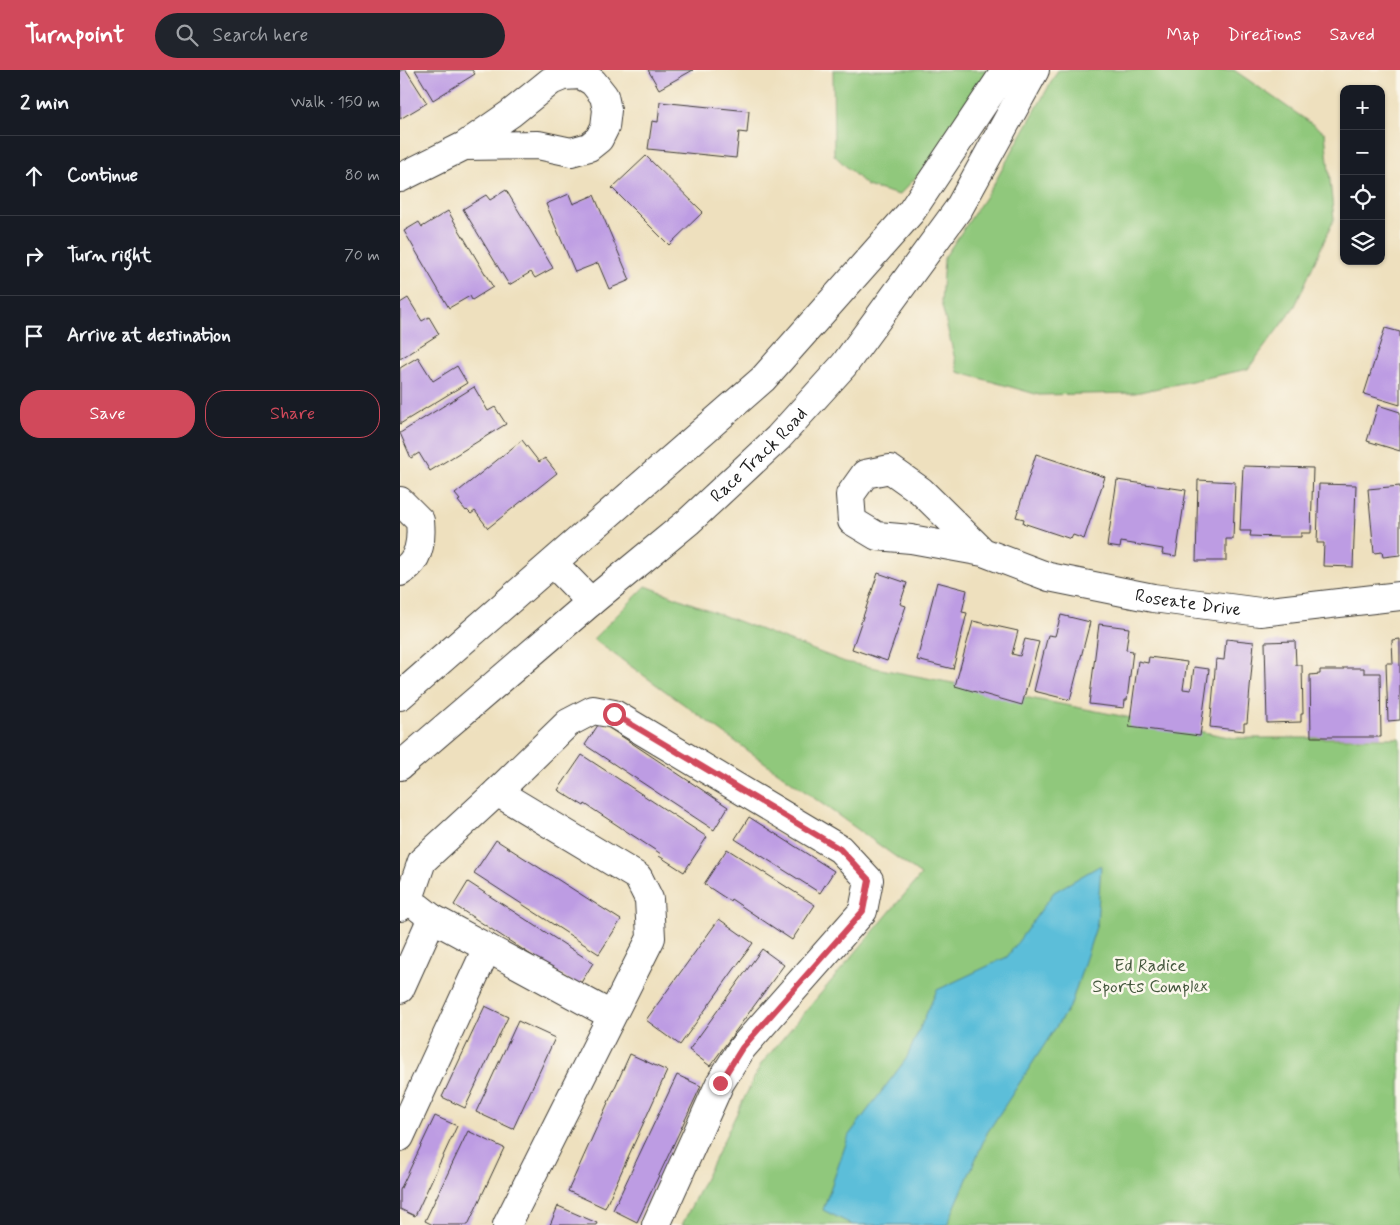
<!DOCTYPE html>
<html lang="en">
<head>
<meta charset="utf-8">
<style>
	body { margin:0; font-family:Mynerve,sans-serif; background:#20242c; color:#f1f3f6 }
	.controls { position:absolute; right:15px; top:15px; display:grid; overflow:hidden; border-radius:10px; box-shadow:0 1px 4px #0004 }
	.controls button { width:45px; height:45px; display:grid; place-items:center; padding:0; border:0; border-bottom:1px solid #363941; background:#171b24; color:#f1f3f6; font:25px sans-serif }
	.stop { position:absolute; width:15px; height:15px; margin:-11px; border:4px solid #d1495b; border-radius:50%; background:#fff }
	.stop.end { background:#d1495b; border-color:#fff; box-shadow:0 1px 5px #0008 }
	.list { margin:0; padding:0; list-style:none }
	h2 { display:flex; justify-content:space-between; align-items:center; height:65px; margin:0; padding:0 20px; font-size:21px }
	h2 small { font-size:16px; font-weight:400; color:#9ea1a6 }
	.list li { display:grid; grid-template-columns:32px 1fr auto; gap:15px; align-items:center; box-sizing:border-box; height:80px; padding:0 20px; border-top:1px solid #363941 }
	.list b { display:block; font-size:19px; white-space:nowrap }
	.list em { font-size:16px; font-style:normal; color:#9ea1a6 }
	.actions { display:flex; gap:10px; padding:15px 20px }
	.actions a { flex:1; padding:11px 0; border:1px solid #d1495b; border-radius:20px; text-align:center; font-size:18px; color:#d1495b }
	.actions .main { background:#d1495b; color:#fff }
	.icon { flex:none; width:28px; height:28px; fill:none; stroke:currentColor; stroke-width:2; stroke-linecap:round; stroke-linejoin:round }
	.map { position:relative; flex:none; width:1000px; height:1155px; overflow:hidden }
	header { display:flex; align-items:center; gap:30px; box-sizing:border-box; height:70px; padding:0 25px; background:#d1495b; color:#fff }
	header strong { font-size:24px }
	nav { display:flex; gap:28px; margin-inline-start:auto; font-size:18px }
	.search { width:350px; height:45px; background:#20242c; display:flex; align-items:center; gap:12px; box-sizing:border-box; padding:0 18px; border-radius:28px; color:#9ea1a6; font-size:19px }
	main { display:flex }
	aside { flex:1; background:#171b24 }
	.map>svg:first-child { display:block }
	.green { fill:#90c87c; stroke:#56724c }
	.water { fill:#5bbed9; stroke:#3c6d7a }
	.building { fill:#bd9ce3 }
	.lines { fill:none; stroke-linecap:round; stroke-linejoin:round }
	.minor-casing { stroke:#3c3934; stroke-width:30 }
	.major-casing { stroke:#3c3934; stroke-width:30 }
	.minor { stroke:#fff; stroke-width:28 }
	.major { stroke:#fff; stroke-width:28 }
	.route { stroke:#d1495b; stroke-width:6 }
	.labels { text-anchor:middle; stroke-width:5; stroke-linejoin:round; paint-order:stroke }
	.street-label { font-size:18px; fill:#1c1c1c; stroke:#fbf7ec }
	.park-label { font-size:18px; fill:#45583e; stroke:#fbf7ec }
</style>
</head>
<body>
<header>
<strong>Turnpoint</strong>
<div class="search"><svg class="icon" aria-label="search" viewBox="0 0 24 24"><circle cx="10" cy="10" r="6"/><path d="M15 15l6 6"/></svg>Search here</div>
<nav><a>Map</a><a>Directions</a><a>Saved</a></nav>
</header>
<main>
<aside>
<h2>2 min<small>Walk · 150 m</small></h2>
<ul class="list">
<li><svg class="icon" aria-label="ahead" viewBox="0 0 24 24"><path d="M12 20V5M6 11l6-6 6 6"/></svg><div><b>Continue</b></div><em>80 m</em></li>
<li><svg class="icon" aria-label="right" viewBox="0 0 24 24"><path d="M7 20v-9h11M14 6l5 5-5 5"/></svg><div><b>Turn right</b></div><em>70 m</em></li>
<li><svg class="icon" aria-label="arrive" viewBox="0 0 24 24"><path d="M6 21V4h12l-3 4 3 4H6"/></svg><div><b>Arrive at destination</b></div></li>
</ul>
<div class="actions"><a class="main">Save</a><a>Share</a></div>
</aside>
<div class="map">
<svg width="1000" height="1155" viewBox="0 0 1000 1155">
	<rect width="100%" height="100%" fill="#fbf7ec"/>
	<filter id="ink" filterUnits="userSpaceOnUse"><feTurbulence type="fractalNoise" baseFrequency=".02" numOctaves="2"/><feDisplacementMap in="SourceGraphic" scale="10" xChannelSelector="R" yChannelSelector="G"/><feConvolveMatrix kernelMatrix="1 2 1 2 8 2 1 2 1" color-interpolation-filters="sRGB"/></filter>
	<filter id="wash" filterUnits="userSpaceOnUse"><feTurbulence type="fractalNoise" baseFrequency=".0096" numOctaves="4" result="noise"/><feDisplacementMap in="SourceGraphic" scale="20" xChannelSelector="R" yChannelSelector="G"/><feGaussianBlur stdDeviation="1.12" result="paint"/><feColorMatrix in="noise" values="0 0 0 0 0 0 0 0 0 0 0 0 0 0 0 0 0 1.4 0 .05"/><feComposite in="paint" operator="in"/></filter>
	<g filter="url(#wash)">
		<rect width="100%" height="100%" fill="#eee0be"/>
		<g class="green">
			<polygon points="433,0 590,0 525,98 499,125 467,116 434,85"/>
			<polygon points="658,0 834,0 925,63 934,149 895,236 848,299 735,323 639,325 558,302 541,232 544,188 592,117"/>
			<polygon points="246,516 445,592 834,668 1000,668 1000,1155 282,1155 361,994 521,805 193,569"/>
		</g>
		<polygon class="water" points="701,795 697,854 671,934 587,1063 547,1155 453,1155 423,1140 449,1065 506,989 537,920 607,887 654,822"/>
		<g id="blocks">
			<g class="building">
				<polygon points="0,0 6,0 27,33 0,49"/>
				<polygon points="15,0 72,0 75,4 33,30"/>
				<polygon points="248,0 293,0 259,19"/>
				<polygon points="260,32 349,41 347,63 339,62 336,88 248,79 252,51 258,52"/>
				<polygon points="246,86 303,142 269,175 212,118"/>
				<polygon points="106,120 153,198 135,208 131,202 109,215 63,139 86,125 90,130"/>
				<polygon points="169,124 173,134 194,125 230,210 209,219 198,193 175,202 146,134"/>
				<polygon points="48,141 93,217 72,230 70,226 49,238 4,161 19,152 22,157"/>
				<polygon points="8,228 22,251 29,247 39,264 0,289 0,233"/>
				<polygon points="985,258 1000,262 1000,335 964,324"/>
				<polygon points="18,287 33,311 57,296 67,313 0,354 0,298"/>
				<polygon points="74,317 88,341 95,337 106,354 30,401 19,383 11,388 0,363"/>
				<polygon points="978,335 1000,342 1000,381 967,371"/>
				<polygon points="122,370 139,392 145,388 157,403 88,458 75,441 71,444 67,440 66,441 58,431 60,430 55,424"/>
				<polygon points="636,384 705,407 684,469 673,465 671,469 623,453 624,449 616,447"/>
				<polygon points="843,396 913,398 911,463 901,463 901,467 878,467 850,466 851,461 840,461"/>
				<polygon points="717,410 786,420 776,486 762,484 763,479 721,472 720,478 707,476"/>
				<polygon points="798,410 835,412 833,469 826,469 826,491 796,491"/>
				<polygon points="919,414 956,415 953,497 923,496 924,473 917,473"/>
				<polygon points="1000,416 1000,485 983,487 982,482 974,483 968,419"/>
				<polygon points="478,503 507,513 500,534 506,536 487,591 452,579"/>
				<polygon points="537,512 567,520 562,542 567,543 553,599 517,590"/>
				<polygon points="661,545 690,552 670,630 634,621 648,565 655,566"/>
				<polygon points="573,551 618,561 612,584 620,586 625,569 639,572 622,635 555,616"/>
				<polygon points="699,554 729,558 726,580 733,581 727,630 725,630 724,638 689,634"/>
				<polygon points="826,569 854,572 847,653 844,653 844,661 810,657 816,589 824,590"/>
				<polygon points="1000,569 1000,650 988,651 986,593 993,593 992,570"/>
				<polygon points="895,571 896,595 902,595 903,644 901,644 901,652 867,653 865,572"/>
				<polygon points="749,587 787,592 783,619 791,620 794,597 809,599 800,666 729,657 738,591 748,593"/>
				<polygon points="943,598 964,598 964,603 980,603 981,667 911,667 910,605 920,604 920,600 943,600"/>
				<polygon points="200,652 328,737 314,760 185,675"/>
				<polygon points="182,685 307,767 284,802 259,786 261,784 185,734 184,736 158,720"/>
				<polygon points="349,747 434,801 420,823 335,769"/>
				<polygon points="96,770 221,850 199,884 74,803"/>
				<polygon points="327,779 415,835 392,870 331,829 330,831 304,814"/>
				<polygon points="68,812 193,893 179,916 54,835"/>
				<polygon points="319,849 353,873 280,975 246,950"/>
				<polygon points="362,879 384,895 310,996 289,980"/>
				<polygon points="85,936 108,947 65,1038 42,1027"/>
				<polygon points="118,951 155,968 113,1059 76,1042"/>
				<polygon points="230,984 267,1001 205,1138 168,1121"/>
				<polygon points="277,1005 301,1016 237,1152 213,1140"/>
				<polygon points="35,1046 57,1056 15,1146 0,1139 0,1120"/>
				<polygon points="68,1061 104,1078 68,1155 33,1155 25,1151"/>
				<polygon points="158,1136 197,1153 196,1155 150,1155"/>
			</g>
		</g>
	</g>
	<g filter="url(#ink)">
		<use href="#blocks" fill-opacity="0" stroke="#3c3934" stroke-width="1"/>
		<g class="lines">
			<defs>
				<g id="minor">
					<polyline points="0,108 64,76 110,44 151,11 163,6 181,5 193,12 204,26 207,40 205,57 199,69 189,77 171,82 138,75 64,76"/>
					<path d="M0,431l20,20c2,20 0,40 -20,51"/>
					<path id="s1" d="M583,482l-62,-61 -31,-22 -25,5 -15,21 2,26 25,15 34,3 72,13 66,25 104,21 107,14 140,-16"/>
					<polyline points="97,722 238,807 249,829 251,868 107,1155"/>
					<polyline points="0,837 9,829 22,791 97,722 168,653 193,640 214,644 440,779 469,810 463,841 342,978 320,1013 256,1155"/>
					<polyline points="32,848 211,945"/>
					<polyline points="0,919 32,848 18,837"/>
					<polyline points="0,1067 87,878"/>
				</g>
				<g id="major">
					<polyline points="153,493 191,532"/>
					<polyline points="0,626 363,309 511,142 606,0"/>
					<path id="s2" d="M0,696l191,-164 97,-80 90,-84 66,-73 115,-157 76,-138"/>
				</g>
			</defs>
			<use href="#minor" class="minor-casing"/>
			<use href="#major" class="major-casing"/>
			<use href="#minor" class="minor"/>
			<use href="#major" class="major"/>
		</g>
	</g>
	<g class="lines" filter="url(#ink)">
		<polyline class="route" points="214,644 440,779 469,810 463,841 342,978 320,1013"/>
	</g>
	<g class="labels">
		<g class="street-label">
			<text dy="6" stroke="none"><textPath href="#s2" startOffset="475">Race Track Road</textPath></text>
			<text dy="6" stroke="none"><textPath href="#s1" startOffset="551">Roseate Drive</textPath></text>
		</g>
		<g class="park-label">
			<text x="750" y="901">Ed Radice<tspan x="750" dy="21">Sports Complex</tspan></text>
		</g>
	</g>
</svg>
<div class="controls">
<button>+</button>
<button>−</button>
<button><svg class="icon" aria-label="locate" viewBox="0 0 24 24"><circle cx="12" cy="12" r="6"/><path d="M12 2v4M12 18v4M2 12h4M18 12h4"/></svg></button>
<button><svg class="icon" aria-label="layers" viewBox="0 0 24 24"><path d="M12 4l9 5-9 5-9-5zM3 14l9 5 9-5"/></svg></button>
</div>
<div class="stop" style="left:214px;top:644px"></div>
<div class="stop end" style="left:320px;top:1013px"></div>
</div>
</main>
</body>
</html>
